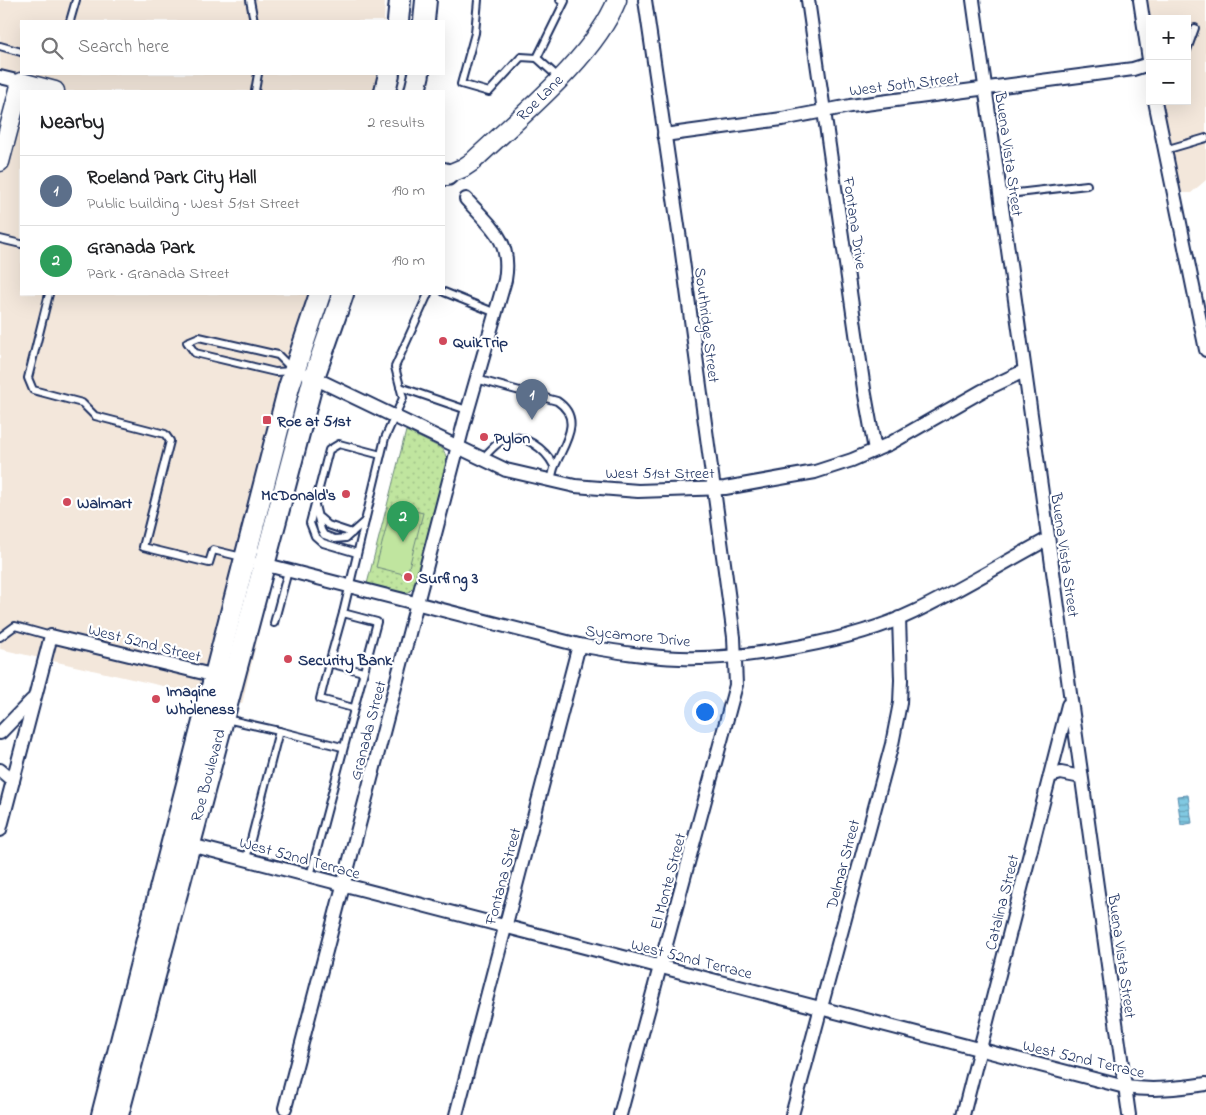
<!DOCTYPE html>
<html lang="en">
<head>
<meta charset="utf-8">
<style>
	body { margin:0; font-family:"Indie Flower",sans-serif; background:#f2f2f2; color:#202124 }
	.controls { position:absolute; right:15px; top:15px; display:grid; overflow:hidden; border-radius:0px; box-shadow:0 5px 20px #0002 }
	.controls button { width:45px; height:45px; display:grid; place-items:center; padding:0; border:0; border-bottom:1px solid #e0e0e0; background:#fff; color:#202124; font:25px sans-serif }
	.you { position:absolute; left:704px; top:711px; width:18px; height:18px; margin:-12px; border:4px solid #fff; border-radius:50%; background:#1a73e8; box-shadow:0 0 0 8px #1a73e833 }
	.badge { display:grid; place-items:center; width:32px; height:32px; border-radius:50%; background:#d1495b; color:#fff; font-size:16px; font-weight:700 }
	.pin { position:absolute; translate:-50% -41px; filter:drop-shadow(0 1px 2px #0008) }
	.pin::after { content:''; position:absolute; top:26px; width:18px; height:15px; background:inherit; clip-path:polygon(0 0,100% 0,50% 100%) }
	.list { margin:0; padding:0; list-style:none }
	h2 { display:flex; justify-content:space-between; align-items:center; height:65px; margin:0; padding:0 20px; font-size:21px }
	h2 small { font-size:16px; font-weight:400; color:#757577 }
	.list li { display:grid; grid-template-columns:32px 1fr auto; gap:15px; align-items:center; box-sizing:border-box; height:70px; padding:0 20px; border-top:1px solid #e0e0e0 }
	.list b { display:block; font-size:19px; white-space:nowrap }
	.list p { margin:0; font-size:16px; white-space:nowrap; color:#757577 }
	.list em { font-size:16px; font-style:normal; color:#757577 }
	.icon { flex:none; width:28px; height:28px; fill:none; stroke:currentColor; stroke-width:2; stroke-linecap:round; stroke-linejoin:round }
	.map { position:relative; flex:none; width:1206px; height:1115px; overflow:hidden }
	.search { position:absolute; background:#fff; box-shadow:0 5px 20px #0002; left:20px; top:20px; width:425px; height:55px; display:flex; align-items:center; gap:12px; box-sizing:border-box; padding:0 18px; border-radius:0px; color:#757577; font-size:19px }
	.panel { position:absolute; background:#fff; box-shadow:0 5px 20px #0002; left:20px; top:90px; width:425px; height:205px; border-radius:0px }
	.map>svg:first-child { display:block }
	.built { fill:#f3e7db }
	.grass { fill:url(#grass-dots); stroke:#6e8a7e }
	.garden { fill:#c0e59f; stroke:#6e8a7e }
	.water { fill:url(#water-rules); stroke:#588bad }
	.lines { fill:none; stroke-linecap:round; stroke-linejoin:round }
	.lane-casing { stroke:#1b2f5e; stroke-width:10 }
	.street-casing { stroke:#1b2f5e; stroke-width:16 }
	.secondary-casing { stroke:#1b2f5e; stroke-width:21 }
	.primary-casing { stroke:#1b2f5e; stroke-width:24 }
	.lane { stroke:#fff; stroke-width:6 }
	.street { stroke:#fff; stroke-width:12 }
	.secondary { stroke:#fff; stroke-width:18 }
	.primary { stroke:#fff; stroke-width:20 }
	.poi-dot { fill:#d1495b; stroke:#fff; stroke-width:2 }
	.labels { text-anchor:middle; stroke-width:4.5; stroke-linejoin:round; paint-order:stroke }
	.street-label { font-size:16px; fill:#1b2f5e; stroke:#fff }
	.poi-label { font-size:16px; font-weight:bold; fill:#1b2f5e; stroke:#fff; text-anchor:start }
</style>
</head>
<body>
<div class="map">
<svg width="1206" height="1115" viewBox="0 0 1206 1115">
	<defs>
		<pattern id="grass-dots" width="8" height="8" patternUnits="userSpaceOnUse" patternTransform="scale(1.25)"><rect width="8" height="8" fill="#c0e59f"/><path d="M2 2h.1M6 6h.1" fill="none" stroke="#a4c58b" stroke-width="1.8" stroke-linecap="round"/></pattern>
		<pattern id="water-rules" width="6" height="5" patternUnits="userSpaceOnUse" patternTransform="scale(1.25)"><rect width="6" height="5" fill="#81c9e2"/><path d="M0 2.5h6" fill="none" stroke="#69a4ba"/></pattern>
	</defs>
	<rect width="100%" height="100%" fill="#fff"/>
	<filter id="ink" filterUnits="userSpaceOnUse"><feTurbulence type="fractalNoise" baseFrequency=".02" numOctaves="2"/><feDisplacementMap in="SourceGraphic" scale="10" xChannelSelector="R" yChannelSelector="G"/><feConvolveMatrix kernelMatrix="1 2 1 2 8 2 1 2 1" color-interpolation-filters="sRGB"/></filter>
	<g filter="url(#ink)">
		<g class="built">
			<polygon points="0,0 385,0 384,21 21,21 21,74 379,74 377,91 21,91 21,294 338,294 242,704 0,649 0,171 21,83 0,75"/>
			<polygon points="1144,0 1206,0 1206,180 1191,193 1177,193 1160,101 1187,101 1187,19 1150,19 1150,42"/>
		</g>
		<polygon class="grass" points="406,431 443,449 448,461 416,585 409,592 401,593 367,584"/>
		<polygon class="garden" points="392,505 423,513 407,575 376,567"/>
		<polygon class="water" points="1188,795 1192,823 1181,825 1177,796"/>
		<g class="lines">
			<defs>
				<g id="lane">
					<polyline points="250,0 254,21"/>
					<polyline points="478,0 475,33 461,84 489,92 521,57 537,58 558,77"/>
					<polyline points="70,21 76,0"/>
					<polyline points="0,46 21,52"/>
					<polyline points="1187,50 1195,28"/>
					<polyline points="537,58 565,1 560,0"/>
					<polyline points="255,91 258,74"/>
					<polyline points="1165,150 1206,138"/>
					<polyline points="1000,195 1087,185"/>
					<polyline points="0,239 21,244"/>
					<polyline points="444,292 496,313"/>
					<polyline points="49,294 28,378 33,390 82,403 95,416 165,434 170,441 143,547 209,563 213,550 242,557"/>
					<polygon points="199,337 278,355 294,371 275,372 195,353 187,342"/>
					<path d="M476,379l81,22c27,18 7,43 -2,65 -2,4 -3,11 -4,16"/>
					<polyline points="400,387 467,410"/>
					<path d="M482,459c6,-6 13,-15 21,-19 19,-10 43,10 51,26"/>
					<polyline points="315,505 321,530 324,535 335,539 346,538 365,521"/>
					<polyline points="320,518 328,525 352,533"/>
					<polyline points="357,553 323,543 315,536 310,523 329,450 339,444 381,455"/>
					<polyline points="343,613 329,663 363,672"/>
					<polyline points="274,623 288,571"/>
					<polyline points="0,637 15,626 51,636"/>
					<polyline points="329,663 320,699 353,708"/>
					<polyline points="226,719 279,731"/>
					<polyline points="246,859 279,731 342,747"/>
					<polyline points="310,876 377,622 343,613 385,438 403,398 395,367 428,294"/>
				</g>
				<g id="street">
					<polyline points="808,0 864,389 875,450"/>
					<polyline points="973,0 1129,1115"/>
					<polyline points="1140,0 1150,66"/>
					<polyline points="0,77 21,82"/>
					<polyline points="1155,101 1206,350"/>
					<polyline points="664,135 782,119 850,106 1133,69 1149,64"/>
					<polyline points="308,375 506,470 575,486 638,491 725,488 815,472 852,460 889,444 982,391 1024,371"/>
					<path d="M259,563l320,82c33,6 67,12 101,13 67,2 174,-17 234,-46 46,-22 89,-49 134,-73"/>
					<polyline points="0,733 32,700"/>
					<polyline points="0,770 13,781"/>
					<polyline points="1050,776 1061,773 1081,777"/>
					<polyline points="0,830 51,636 220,677"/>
					<path d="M183,843l942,244c28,4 53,1 81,-3"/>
					<path d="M285,1108l179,-685 41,-143c7,-40 -14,-53 -39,-81"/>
					<polyline points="456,1115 579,645"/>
					<polyline points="620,1115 736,685 734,637 681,246 645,0"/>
					<polyline points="792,1115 892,744 900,703 901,680 899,618"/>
					<polyline points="963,1115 1068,705"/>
				</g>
				<g id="secondary">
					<polyline points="0,162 21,82 55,91"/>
					<path d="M444,176l19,-8 9,-6c46,-44 122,-104 145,-162"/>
				</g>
				<g id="primary">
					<polyline points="398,21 400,0"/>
					<polyline points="424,21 426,0"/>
					<polyline points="385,91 389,74"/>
					<polyline points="415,91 419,74"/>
					<polyline points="444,173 447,175"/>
					<polyline points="102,1115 289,387 320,294"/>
					<polyline points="118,1115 314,377 343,294"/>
				</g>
			</defs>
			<use href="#lane" class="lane-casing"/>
			<use href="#street" class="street-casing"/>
			<use href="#secondary" class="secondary-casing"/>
			<use href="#primary" class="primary-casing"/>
			<use href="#lane" class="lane"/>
			<use href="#street" class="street"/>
			<use href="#secondary" class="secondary"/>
			<use href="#primary" class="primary"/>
		</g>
	</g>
	<g class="poi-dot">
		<circle cx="443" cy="341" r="5"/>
		<rect x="262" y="415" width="10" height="10" rx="2.5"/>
		<circle cx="484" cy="437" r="5"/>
		<circle cx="346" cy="494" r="5"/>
		<circle cx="67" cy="502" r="5"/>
		<circle cx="408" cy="577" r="5"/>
		<circle cx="288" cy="659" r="5"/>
		<circle cx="156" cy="699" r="5"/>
	</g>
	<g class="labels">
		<g class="street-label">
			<text transform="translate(904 83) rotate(-7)" y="6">West 50th Street</text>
			<text transform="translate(539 97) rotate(-45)" y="6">Roe Lane</text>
			<text transform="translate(1010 154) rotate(82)" y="6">Buena Vista Street</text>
			<text transform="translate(856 223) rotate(82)" y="6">Fontana Drive</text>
			<text transform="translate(708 325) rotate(83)" y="6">Southridge Street</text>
			<text x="660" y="478">West 51st Street</text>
			<text transform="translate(1066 555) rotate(82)" y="6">Buena Vista Street</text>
			<text transform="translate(638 635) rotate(6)" y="6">Sycamore Drive</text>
			<text transform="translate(145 642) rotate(14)" y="6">West 52nd Street</text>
			<text transform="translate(367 730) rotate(-75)" y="6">Granada Street</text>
			<text transform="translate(207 775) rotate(-75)" y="6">Roe Boulevard</text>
			<text transform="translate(300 857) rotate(15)" y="6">West 52nd Terrace</text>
			<text transform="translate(842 864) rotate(-75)" y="6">Delmar Street</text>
			<text transform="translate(502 876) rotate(-75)" y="6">Fontana Street</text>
			<text transform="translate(667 881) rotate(-75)" y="6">El Monte Street</text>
			<text transform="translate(1001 902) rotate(-76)" y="6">Catalina Street</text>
			<text transform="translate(1123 956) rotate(82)" y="6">Buena Vista Street</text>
			<text transform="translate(692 958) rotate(14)" y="6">West 52nd Terrace</text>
			<text transform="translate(1084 1058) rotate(13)" y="6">West 52nd Terrace</text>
		</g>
		<g class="poi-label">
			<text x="453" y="347">QuikTrip</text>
			<text x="277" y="426">Roe at 51st</text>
			<text x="494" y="443">Pylon</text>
			<text x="336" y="500" text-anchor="end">McDonald's</text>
			<text x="77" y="508">Walmart</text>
			<text x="418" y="583">Surfing 3</text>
			<text x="298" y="665">Security Bank</text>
			<text x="166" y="696">Imagine<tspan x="166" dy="18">Wholeness</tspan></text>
		</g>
	</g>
</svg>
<div class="controls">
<button>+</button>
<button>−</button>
</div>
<div class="you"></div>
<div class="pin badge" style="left:532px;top:420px;background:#5c6f8a">1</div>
<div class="pin badge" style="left:403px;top:542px;background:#2e9e5b">2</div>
<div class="search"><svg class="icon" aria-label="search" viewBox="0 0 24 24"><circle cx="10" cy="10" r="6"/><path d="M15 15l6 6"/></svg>Search here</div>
<section class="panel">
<h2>Nearby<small>2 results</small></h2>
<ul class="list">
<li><span class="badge" style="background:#5c6f8a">1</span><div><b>Roeland Park City Hall</b><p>Public building · West 51st Street</p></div><em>190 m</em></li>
<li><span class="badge" style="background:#2e9e5b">2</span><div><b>Granada Park</b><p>Park · Granada Street</p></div><em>190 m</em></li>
</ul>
</section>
</div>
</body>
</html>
